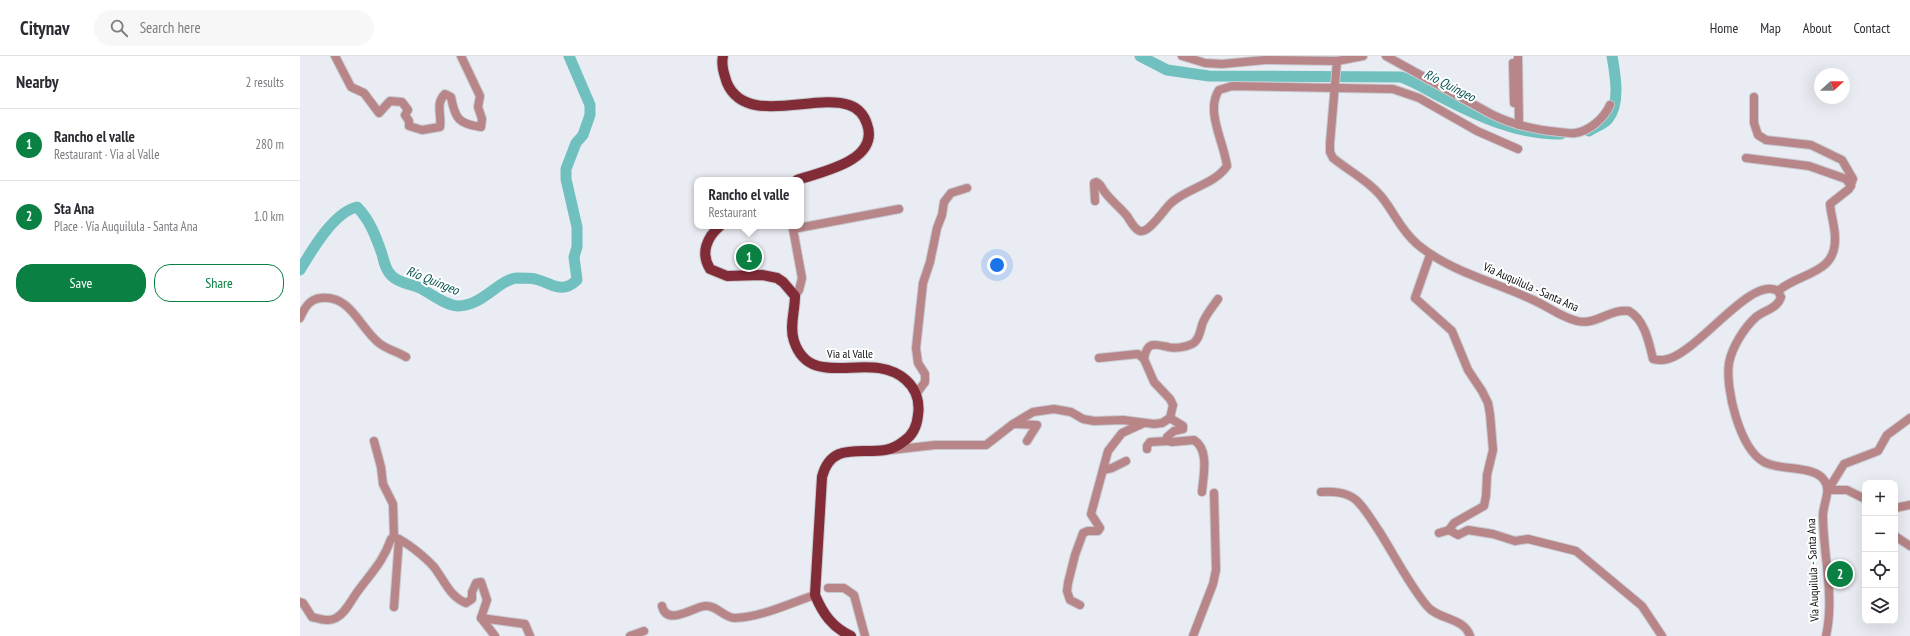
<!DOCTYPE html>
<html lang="en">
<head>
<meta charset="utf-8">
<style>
	body { margin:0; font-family:"PT Sans Narrow",sans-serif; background:#f7f7f7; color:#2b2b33 }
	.controls { position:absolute; right:12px; bottom:12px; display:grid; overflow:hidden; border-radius:8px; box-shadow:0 4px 16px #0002 }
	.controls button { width:36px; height:36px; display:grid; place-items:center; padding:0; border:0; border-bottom:1px solid #e1e1e2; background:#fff; color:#2b2b33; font:20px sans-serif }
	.compass { position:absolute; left:1514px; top:12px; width:36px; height:36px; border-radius:50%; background:#fff; box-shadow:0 4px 16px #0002; rotate:69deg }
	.you { position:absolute; left:697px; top:209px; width:14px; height:14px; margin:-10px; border:3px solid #fff; border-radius:50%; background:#1a73e8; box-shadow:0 0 0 6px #1a73e833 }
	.badge { display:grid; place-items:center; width:26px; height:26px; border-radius:50%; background:#0b8043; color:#fff; font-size:13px; font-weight:700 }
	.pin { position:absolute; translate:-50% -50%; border:2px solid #fff; box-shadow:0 1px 4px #0006 }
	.popup { position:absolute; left:394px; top:121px; width:110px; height:52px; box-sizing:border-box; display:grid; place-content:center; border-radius:8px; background:#fff; filter:drop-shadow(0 1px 3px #0005); font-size:13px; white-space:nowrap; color:#7c7c81 }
	.popup b { font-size:15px; color:#2b2b33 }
	.popup::after { content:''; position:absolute; left:50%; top:100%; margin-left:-8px; border:8px solid transparent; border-top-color:#fff }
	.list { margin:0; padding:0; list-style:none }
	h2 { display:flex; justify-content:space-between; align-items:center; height:52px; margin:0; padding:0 16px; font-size:17px }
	h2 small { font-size:13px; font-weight:400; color:#7c7c81 }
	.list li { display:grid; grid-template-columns:26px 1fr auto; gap:12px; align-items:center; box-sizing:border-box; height:72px; padding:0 16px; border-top:1px solid #e1e1e2 }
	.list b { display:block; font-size:15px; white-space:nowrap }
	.list p { margin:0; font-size:13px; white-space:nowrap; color:#7c7c81 }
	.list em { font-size:13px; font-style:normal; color:#7c7c81 }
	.actions { display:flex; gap:8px; padding:12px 16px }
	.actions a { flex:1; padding:9px 0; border:1px solid #0b8043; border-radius:16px; text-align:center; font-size:14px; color:#0b8043 }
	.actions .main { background:#0b8043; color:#fff }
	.icon { flex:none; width:22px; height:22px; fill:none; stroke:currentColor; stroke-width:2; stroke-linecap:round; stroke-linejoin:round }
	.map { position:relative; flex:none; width:1610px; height:580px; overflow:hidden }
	header { display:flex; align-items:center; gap:24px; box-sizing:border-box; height:56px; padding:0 20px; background:#fff; border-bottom:1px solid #e1e1e2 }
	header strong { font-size:19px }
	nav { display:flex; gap:22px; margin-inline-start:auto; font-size:14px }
	.search { width:280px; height:36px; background:#f7f7f7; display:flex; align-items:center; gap:10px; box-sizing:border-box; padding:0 14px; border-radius:22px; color:#7c7c81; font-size:15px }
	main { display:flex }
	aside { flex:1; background:#fff }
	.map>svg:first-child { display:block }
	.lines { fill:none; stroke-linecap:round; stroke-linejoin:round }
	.river { stroke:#6fc0bf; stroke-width:11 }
	.minor-casing { stroke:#c7c9cf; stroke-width:10 }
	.major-casing { stroke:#c7c9cf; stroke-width:12 }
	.minor { stroke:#b88588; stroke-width:8 }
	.major { stroke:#822c38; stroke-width:10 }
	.labels { text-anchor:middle; stroke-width:4; stroke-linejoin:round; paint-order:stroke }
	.street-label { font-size:12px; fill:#0f1012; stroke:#fff }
	.water-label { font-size:13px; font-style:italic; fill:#095353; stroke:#fff }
</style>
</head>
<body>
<header>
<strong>Citynav</strong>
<div class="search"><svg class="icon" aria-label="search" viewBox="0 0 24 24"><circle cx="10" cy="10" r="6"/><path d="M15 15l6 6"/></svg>Search here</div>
<nav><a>Home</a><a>Map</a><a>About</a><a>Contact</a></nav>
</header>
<main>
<aside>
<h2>Nearby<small>2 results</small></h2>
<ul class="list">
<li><span class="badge">1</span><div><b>Rancho el valle</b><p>Restaurant · Via al Valle</p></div><em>280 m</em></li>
<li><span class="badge">2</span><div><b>Sta Ana</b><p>Place · Vía Auquilula - Santa Ana</p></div><em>1.0 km</em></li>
</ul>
<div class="actions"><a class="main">Save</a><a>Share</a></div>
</aside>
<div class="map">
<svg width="1610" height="580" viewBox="0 0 1610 580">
	<rect width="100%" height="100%" fill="#eaecf3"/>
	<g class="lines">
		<g class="river">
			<path d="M840,0l27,14 42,6 192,1c14,5 25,12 38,19 38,20 79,39 122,38"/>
			<path d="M1289,75c6,-4 15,-7 19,-12 13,-16 7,-45 4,-63"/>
			<path d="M0,214c12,-20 34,-58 57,-63 13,13 19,30 25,47 2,8 4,17 10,22 8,8 21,8 30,13 10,6 24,16 36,17 25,0 41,-27 59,-28 6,0 13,0 18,1 17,4 26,16 42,1l-3,-23 3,-10v-20l-11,-48v-10l10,-26 7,-8 7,-20v-10l-21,-49"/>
		</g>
		<defs>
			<g id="minor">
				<path d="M35,0l16,31 13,6 15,20 11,-12 12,1 6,8 -3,5 4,6v5l13,4 18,-3c2,-12 -5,-24 5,-33l6,3c4,22 8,27 30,30l1,-8 -4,-12 2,-11 -19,-40"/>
				<polyline points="882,0 905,7 922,8 965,4 1037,5 1063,0"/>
				<path d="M1086,0l105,58c22,11 44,16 68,18 5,0 11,2 16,1 15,-2 29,-15 35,-28"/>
				<polyline points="1218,0 1219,69"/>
				<path d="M1037,5l-7,82v9l3,6c16,13 39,25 51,42 12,16 17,30 33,44 32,27 75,37 114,55 15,6 29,18 46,22 18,5 34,-13 52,-10 16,9 20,32 24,48 3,1 7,1 10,1 32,-2 87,-86 115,-69l3,6c-3,11 -16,13 -25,20 -12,11 -24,30 -27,46 -4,26 11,86 35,99 16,9 50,3 60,18 8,10 -1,24 -1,35 0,40 12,81 3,121"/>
				<polyline points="1213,7 1214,47"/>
				<path d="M1454,41v26l4,12 8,5 45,5 31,15 11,19 -4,10 -19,15c1,12 5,22 5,34 1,37 -35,34 -57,53"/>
				<polyline points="1446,102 1509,110 1546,123 1551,130"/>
				<path d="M795,145l-1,-18 2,-1c5,2 5,5 8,9 6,9 16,16 23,25 3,4 6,11 11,14 9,7 27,-22 33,-27 16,-15 43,-18 56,-37 -3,-24 -22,-55 -8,-76l13,-4 161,3 26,9 58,33 41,18"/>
				<polyline points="1130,199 1115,242 1152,275 1168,314 1182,335 1188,347 1190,358 1193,394 1187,419 1186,440 1184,450 1154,467 1149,474 1139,477"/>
				<polyline points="495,240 499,234 502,222 493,173 599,153"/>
				<path d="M0,262c4,-9 9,-19 21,-20 30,-3 38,29 58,45 7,6 19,9 27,14"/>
				<path d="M844,303c3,-18 10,-15 24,-12 7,2 18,0 24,-3 7,-4 8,-12 10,-19 3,-10 10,-17 16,-26"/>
				<polyline points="616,338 625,326 625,318 618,307 616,292 623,227 630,206 637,172 642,159 644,146 651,137 667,132"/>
				<path d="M870,362l13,8v3l-9,2 -7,6 1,4 4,1 22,-2c16,10 9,37 8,52"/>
				<polyline points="714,368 737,369 727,385"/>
				<polyline points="74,385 81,411 83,428 93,448 94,481"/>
				<polyline points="847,393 847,390 850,386 868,385"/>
				<polyline points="591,394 635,389 686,389 713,368 733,356 754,353 771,356 783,363 794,365 823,364 854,368 862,367 870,362 873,349 870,343 854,326 844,303 838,298 799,302"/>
				<polyline points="803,414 812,412 826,405"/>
				<polyline points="1528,434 1544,408 1578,395 1587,379 1610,362"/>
				<polyline points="1528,434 1547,434 1565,443"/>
				<path d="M1021,436c10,-1 26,0 35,8 9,8 16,21 23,31 16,25 29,52 48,75 11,14 37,11 43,30"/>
				<polyline points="1595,452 1610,449"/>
				<polyline points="1149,474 1158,479 1168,474 1193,478 1215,485 1228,483 1276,495 1342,550 1362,580"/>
				<polyline points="1595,480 1610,490"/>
				<polyline points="528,532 544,532 554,539 565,580"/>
				<path d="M0,546l3,1 9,14c9,2 16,5 24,1 10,-5 15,-18 22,-27 13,-18 25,-29 33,-52l3,-2c12,4 32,21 40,30 10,13 16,30 32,36l6,-4v-7l4,-9 5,-1 6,18 -6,18 14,18"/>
				<polyline points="780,549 770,544 767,535 768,527 775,499 783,477 788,475 798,475 800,472 791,458 808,395 822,377 844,367"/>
				<path d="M362,550c5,21 31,1 43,0 12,-1 19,12 30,12 27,-1 55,-15 80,-23"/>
				<polyline points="94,551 99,483"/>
				<polyline points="181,562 225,568 230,580"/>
				<polyline points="330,580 344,575"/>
				<polyline points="893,580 913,528 916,514 914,437"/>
			</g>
			<g id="major">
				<path d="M423,0c-2,9 1,18 4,27 19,44 87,10 122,22 9,3 15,10 18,19 13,37 -46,48 -70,56"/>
				<path d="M420,170c-13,11 -20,27 -10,43l17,7 35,-1 15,3 6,4 12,14c0,15 -6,31 -1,45 17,52 76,7 112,39 10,9 14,22 12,35 -1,11 -5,20 -14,26 -5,4 -12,8 -19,9 -26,4 -54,-8 -63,27l-7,118c8,19 17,32 36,41"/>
			</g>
		</defs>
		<use href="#minor" class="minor-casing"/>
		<use href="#major" class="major-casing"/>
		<use href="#minor" class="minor"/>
		<use href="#major" class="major"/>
	</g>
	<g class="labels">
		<g class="street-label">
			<text transform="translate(1231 231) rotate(24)" y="4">Vía Auquilula - Santa Ana</text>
			<text x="550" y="302">Via al Valle</text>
			<text transform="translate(1513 514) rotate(-92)" y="4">Vía Auquilula - Santa Ana</text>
		</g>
		<g class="water-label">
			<text transform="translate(1150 29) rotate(27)" y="5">Río Quingeo</text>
			<text transform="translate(133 224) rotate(22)" y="5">Río Quingeo</text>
		</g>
	</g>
</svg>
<div class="controls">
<button>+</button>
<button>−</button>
<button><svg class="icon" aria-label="locate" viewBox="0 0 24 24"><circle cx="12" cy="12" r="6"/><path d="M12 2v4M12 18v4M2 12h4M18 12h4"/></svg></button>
<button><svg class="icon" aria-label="layers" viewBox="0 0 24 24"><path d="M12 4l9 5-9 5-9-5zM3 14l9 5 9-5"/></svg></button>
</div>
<svg class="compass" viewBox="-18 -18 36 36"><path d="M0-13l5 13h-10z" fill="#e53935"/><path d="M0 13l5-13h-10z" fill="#7c7c81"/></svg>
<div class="you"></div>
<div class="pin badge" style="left:449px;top:201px">1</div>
<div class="popup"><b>Rancho el valle</b>Restaurant</div>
<div class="pin badge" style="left:1540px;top:518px">2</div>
</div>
</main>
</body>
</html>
